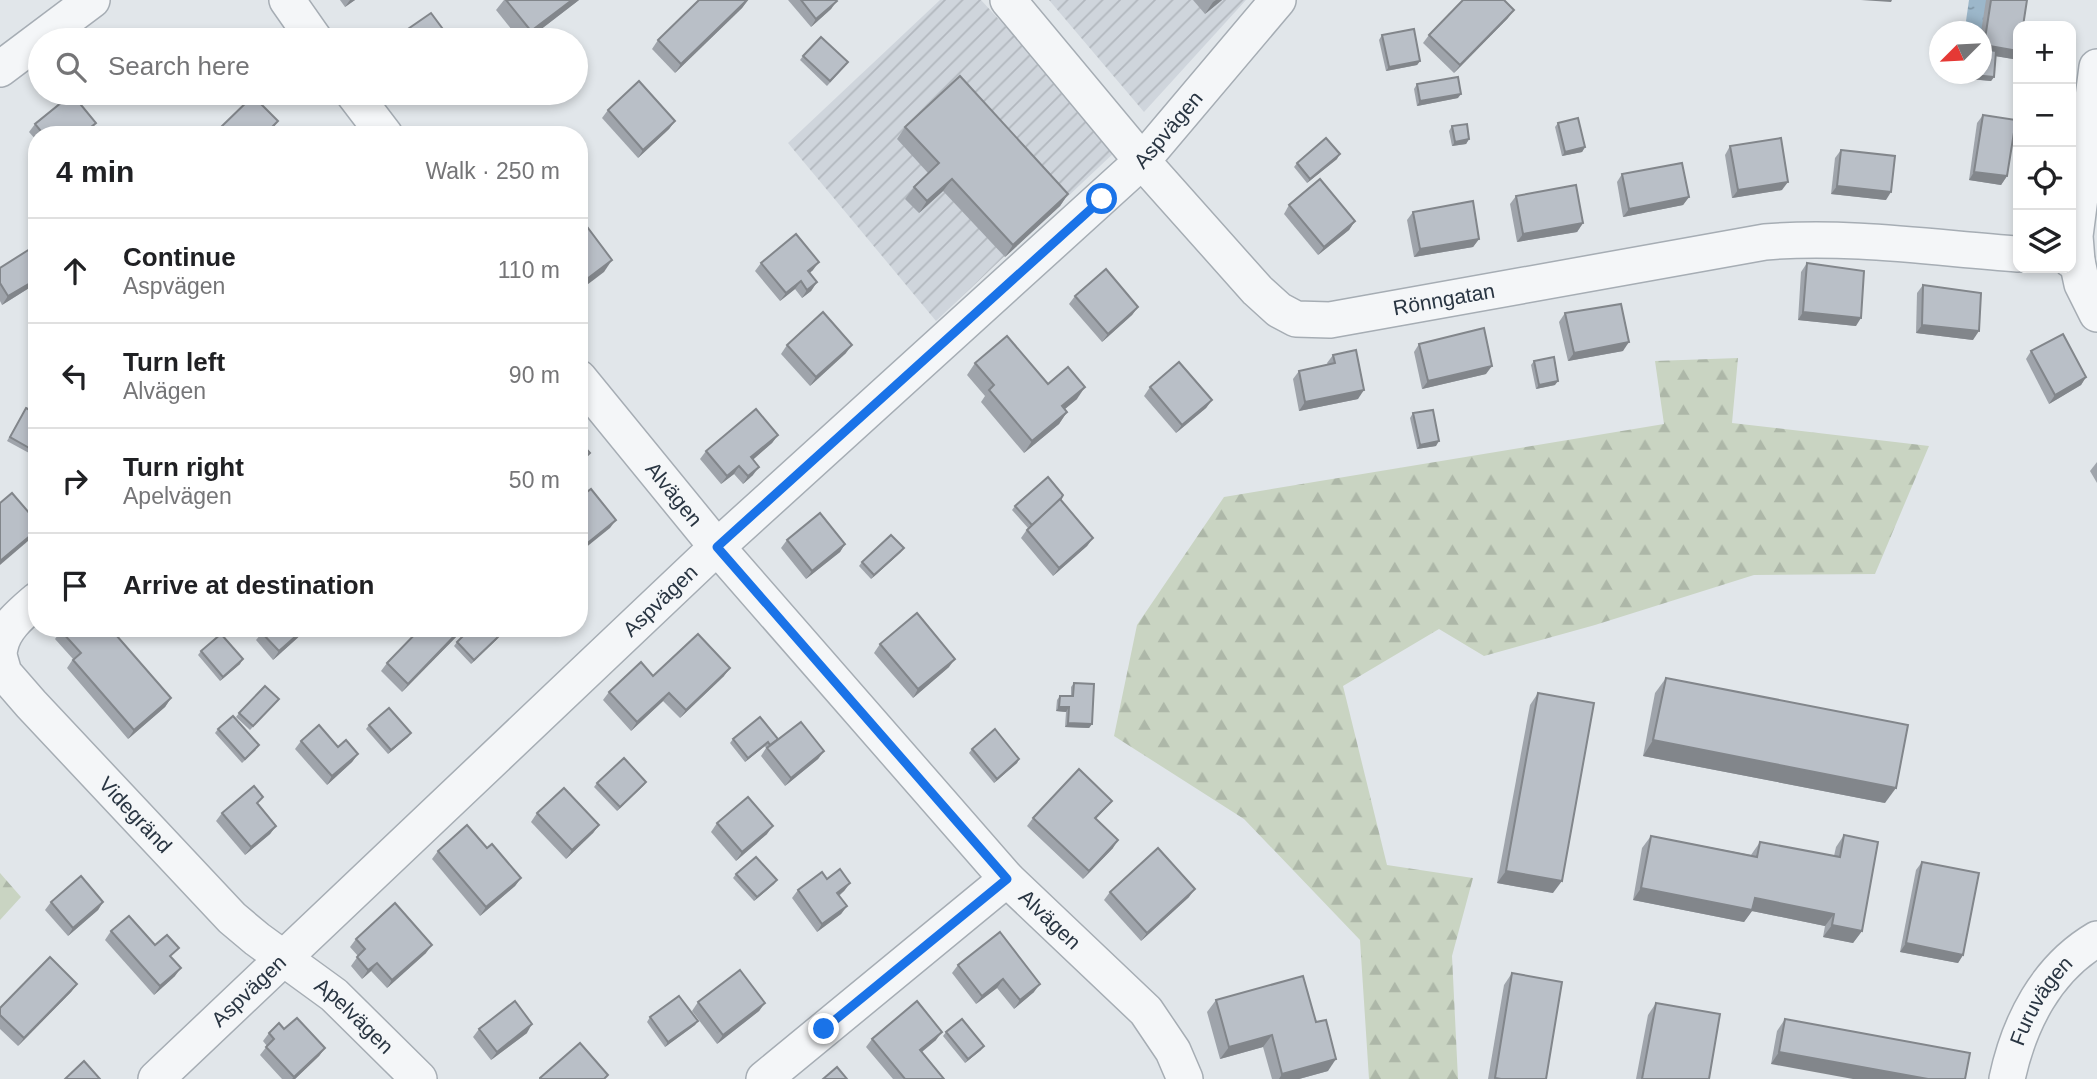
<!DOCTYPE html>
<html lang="en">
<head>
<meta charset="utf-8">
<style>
	body { margin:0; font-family:Arial,sans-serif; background:#f6f6f6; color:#202124 }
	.controls { position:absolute; right:21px; top:21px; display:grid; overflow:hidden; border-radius:14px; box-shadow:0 4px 10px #0003 }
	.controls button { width:63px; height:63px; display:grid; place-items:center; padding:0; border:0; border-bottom:2px solid #e0e0e0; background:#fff; color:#202124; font:35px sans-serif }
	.compass { position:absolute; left:1929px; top:21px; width:63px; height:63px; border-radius:50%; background:#fff; box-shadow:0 4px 10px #0003; rotate:246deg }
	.stop { position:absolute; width:21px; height:21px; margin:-16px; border:5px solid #1a73e8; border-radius:50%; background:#fff }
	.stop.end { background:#1a73e8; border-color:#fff; box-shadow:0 2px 7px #0008 }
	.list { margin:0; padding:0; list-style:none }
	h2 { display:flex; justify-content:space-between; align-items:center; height:91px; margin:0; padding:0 28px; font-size:30px }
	h2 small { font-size:23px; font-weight:400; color:#757577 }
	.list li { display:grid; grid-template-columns:46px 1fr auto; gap:21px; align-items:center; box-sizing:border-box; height:105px; padding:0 28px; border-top:2px solid #e0e0e0 }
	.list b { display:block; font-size:26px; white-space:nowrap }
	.list p { margin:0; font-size:23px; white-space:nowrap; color:#757577 }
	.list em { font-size:23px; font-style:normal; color:#757577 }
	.icon { flex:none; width:38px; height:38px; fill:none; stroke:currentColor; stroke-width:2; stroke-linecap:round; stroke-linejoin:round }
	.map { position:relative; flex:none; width:2097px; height:1079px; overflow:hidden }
	.search { position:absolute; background:#fff; box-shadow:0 4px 10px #0003; left:28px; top:28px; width:560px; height:77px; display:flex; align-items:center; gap:18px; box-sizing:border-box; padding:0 24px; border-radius:38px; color:#757577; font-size:26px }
	.panel { position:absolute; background:#fff; box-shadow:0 4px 10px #0003; left:28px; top:126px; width:560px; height:511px; border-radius:28px }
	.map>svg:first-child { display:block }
	.industrial { fill:url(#industrial-furrows) }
	.forest { fill:url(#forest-firs) }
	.water { fill:url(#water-ripples) }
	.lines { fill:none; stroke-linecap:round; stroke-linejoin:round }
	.street-casing { stroke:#a6adb4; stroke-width:38 }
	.street { stroke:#f4f6f8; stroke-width:35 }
	.wall { fill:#9fa4ab }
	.shaded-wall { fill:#82868b }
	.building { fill:#b9bfc7; stroke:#82868b; stroke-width:2 }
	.route { stroke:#1a73e8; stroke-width:9 }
	.labels { text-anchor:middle; stroke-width:5; stroke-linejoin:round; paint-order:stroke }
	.street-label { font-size:21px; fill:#293542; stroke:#f1f4f7 }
</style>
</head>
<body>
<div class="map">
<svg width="2097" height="1079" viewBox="0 0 2097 1079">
	<defs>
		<pattern id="industrial-furrows" width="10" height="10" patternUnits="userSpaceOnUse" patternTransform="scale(1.75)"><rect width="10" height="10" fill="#cfd5dc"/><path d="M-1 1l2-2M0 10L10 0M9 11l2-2" fill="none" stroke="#b2b7be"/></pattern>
		<pattern id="forest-firs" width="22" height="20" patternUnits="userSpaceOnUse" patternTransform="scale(1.75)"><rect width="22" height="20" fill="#c9d4c2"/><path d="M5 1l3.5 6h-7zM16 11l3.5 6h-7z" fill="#adb7a8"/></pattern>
		<pattern id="water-ripples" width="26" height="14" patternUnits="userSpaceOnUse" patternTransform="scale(1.75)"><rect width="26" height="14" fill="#9cb7ca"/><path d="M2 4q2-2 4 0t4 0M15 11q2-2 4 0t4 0" fill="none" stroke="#7f96a6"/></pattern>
	</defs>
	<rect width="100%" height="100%" fill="#e1e6ea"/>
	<g class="industrial">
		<polygon points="940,0 981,0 1118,149 936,321 788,143"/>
		<polygon points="1049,0 1246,0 1144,112"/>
	</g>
	<g class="forest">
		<polygon points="1738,358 1732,423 1929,446 1875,574 1754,575 1595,625 1484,656 1439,629 1343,686 1387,865 1473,878 1452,956 1458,1079 1369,1079 1360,940 1244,819 1114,736 1137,625 1224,497 1664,424 1655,361"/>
		<polygon points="0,873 21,897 0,920"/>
	</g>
	<polygon class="water" points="1969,0 1990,0 1986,30 1965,28"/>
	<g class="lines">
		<defs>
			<g id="street">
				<polyline points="287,0 315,40"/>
				<path id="s1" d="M1008,0l134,161 115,129 22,20 17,9 34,1 435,-78c83,-7 170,6 253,12"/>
				<polyline points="0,69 92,0"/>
				<polyline points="353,93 385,135"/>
				<polyline points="2071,260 2077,261 2082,284 2097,314"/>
				<polyline points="2077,261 2075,236 2097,67"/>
				<path id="s2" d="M579,378l138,169 290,332 139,132 27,40 12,28"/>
				<path d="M0,648c3,-20 22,-35 37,-48"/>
				<path id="s3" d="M0,659l4,14 27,31 201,214 25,21 77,56 85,84"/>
				<path id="s4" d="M156,1079l561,-532 425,-386 136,-161"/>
				<polyline points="764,1079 1007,879"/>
				<path id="s5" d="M2007,1079c12,-56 39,-110 90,-140"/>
			</g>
		</defs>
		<use href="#street" class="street-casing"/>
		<use href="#street" class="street"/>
	</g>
	<g class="wall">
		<polygon points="340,0 355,0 345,7"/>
		<polygon points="504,0 579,0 527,40 520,40 496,10"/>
		<polygon points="748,0 742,8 675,73 652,49 658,40"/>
		<polygon points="788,0 836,0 831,9 811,27"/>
		<polygon points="1193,0 1222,0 1205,14"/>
		<polygon points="1986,0 2027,0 2018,26 2018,51 2013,59 1996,56 1994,77 1991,81 1959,78 1960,74 1982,74 1981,32"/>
		<polygon points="1508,18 1454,73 1423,43 1429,35"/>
		<polygon points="1382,35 1420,61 1417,65 1386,71 1379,40"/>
		<polygon points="803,56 845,66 827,86 800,60"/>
		<polygon points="1417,84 1458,98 1417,106 1414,89"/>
		<polygon points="608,110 675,121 669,129 638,158 602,118"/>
		<polygon points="1983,115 2007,176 2001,185 1969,180 1977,123"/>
		<polygon points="96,123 90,131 86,135 37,135 37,141 29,132 35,124"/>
		<polygon points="1558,123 1585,147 1582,152 1562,156 1555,127"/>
		<polygon points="1452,126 1469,139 1466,144 1452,146 1449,131"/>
		<polygon points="221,127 272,130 267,135 216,135"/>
		<polygon points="905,127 1068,194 1060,206 1005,257 943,191 919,213 905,199 914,187 928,173 897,139"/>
		<polygon points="1730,146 1782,190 1732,198 1725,155"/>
		<polygon points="1841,150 1886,200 1831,194 1835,158"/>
		<polygon points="1337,159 1307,183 1294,167 1297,163"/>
		<polygon points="1622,174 1689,197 1683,205 1623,217 1617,182"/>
		<polygon points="1516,196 1583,223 1577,232 1517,242 1510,204"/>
		<polygon points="1289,205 1355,221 1349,230 1318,255 1284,214"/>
		<polygon points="1413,212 1479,239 1473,247 1414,257 1407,220"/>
		<polygon points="37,253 37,283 2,305 0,301 0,268"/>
		<polygon points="761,263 813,270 809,273 817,282 811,291 802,298 795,289 780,301 755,271"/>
		<polygon points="1807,263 1856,326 1798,320 1801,272"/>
		<polygon points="1923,285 1973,340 1916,333 1917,293"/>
		<polygon points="1075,296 1138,307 1132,315 1102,342 1069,304"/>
		<polygon points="1565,313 1623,351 1568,361 1559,322"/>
		<polygon points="1419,344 1486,374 1422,389 1414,352"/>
		<polygon points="787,345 846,353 810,386 781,354"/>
		<polygon points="2031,351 2086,377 2081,385 2049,404 2026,359"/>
		<polygon points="1333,355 1358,399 1299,411 1293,379 1299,371 1328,365 1327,363"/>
		<polygon points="1534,361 1555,385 1536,389 1531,365"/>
		<polygon points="975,363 1048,384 1077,399 1065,409 1067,412 1059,424 1024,453 981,402 985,396 967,375"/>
		<polygon points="1150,387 1212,400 1206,408 1176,433 1144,396"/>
		<polygon points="26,408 31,449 29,453 7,441"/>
		<polygon points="1413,413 1436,446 1417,449 1410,418"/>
		<polygon points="778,435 772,443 753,459 753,475 743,484 734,474 721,484 700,459 706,451"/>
		<polygon points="2097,462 2097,483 2090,471"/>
		<polygon points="1060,500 1093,538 1087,546 1053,576 1021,538 1028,528 1012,510 1015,506"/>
		<polygon points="787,540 845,544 840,552 806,579 781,548"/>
		<polygon points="901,552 871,579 859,566 862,562"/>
		<polygon points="266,628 307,628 304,632 273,660 256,640"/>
		<polygon points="61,631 171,698 165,707 128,739 67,668 73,659 55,639"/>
		<polygon points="458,635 402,692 381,671 387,663"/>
		<polygon points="499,636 496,640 471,664 454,646 457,642"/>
		<polygon points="880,644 949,667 913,698 874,653"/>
		<polygon points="201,651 240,664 220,681 198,655"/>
		<polygon points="653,676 724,676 680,718 663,701 631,731 603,700 609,692"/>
		<polygon points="1666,678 1885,803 1643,756 1655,693"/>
		<polygon points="1074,683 1092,724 1089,728 1065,727 1066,712 1056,711 1057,700 1060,696 1071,696 1071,687"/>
		<polygon points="1538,693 1553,893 1497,883 1530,705"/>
		<polygon points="279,699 250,730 236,717 239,713"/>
		<polygon points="369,725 411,733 408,737 388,754 366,729"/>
		<polygon points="218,729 256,750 242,763 215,733"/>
		<polygon points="733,739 778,739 824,751 818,759 785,786 761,756 766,748 765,746 745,762 730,743"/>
		<polygon points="301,741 338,747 358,754 352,762 327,785 295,749"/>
		<polygon points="972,749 1019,759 1017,763 994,783 969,753"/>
		<polygon points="646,782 643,786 617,811 594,787 597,783"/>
		<polygon points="1112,801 1096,819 1113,848 1083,879 1027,826 1033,818"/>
		<polygon points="258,805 276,826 270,834 245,855 216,821 222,813"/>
		<polygon points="537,813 599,825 593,833 566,859 531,822"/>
		<polygon points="717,823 767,834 736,861 711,832"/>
		<polygon points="1844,835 1862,931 1853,943 1823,937 1825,926 1752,911 1744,922 1633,900 1642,848 1651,836 1751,855 1760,842 1834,856 1836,847"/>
		<polygon points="487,848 521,878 515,886 480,916 432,859 438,851"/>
		<polygon points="1922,862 1963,955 1958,963 1900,952 1916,870"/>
		<polygon points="736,874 777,880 774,884 754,901 733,878"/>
		<polygon points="827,879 850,883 844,891 839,896 847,906 841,914 817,932 792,898 798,890"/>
		<polygon points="1110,892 1189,897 1141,941 1104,900"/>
		<polygon points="51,902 103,902 98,910 68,936 45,910"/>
		<polygon points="111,931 155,945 171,958 175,976 154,995 105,940"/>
		<polygon points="1000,932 1034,992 1014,1009 997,988 976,1004 952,973 958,965"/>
		<polygon points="356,939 426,953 387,988 371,971 362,979 351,966 358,956 350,947"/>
		<polygon points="1512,973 1546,1079 1488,1079 1504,985"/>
		<polygon points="77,984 71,992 18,1046 0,1029 0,1008"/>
		<polygon points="1216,1000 1316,1022 1328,1071 1299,1079 1272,1079 1263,1047 1220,1059 1207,1012"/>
		<polygon points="698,1002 765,1003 759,1011 717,1044 692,1011"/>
		<polygon points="1656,1003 1709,1079 1636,1079 1648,1015"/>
		<polygon points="650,1017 698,1021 695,1025 665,1047 647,1022"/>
		<polygon points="1785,1019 1970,1053 1771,1064 1777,1031"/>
		<polygon points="284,1029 325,1048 319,1056 295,1079 282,1079 260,1055 267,1046 263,1041 269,1033"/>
		<polygon points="479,1029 527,1033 491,1060 473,1037"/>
		<polygon points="946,1032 981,1050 965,1063 943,1036"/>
		<polygon points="872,1039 936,1040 922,1052 944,1079 893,1079 866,1047"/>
	</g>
	<g class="shaded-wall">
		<polygon points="350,0 355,0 345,7"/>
		<polygon points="572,0 579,0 527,40 525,40 531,31"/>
		<polygon points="748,0 742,8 675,73 681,64"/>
		<polygon points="1216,0 1222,0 1205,14 1213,2"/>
		<polygon points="1861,0 1892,0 1891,2"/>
		<polygon points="837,1 831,9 811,27 816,19"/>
		<polygon points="1514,10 1508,18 1454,73 1460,65"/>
		<polygon points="1984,45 2018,51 2013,59 1982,54 1982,48"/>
		<polygon points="1420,61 1417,65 1386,71 1389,67"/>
		<polygon points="1962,74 1994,77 1991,81 1959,78"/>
		<polygon points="1461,94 1458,98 1417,106 1420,101"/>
		<polygon points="278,121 272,130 267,135 264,135"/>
		<polygon points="675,121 669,129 638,158 643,150"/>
		<polygon points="96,123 90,131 86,135 81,135"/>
		<polygon points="1469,139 1466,144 1452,146 1455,142"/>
		<polygon points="1585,147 1582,152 1562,156 1565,152"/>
		<polygon points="1340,154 1337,159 1307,183 1310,179"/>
		<polygon points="1974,172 2007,176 2001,185 1969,180"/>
		<polygon points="952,179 943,191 919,213 927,201"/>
		<polygon points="1788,182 1782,190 1732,198 1738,190"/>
		<polygon points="1837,186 1891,192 1886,200 1831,194"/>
		<polygon points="1068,194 1060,206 1005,257 1013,245"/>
		<polygon points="1689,197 1683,205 1623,217 1629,209"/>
		<polygon points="1355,221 1349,230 1318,255 1324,247"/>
		<polygon points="1583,223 1577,232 1517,242 1523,234"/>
		<polygon points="1479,239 1473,247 1414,257 1420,249"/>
		<polygon points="612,260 604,272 579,291 579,285"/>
		<polygon points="819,262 813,270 802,280 808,271"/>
		<polygon points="37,279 37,283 2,305 8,296"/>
		<polygon points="801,281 795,289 780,301 786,293"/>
		<polygon points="817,282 811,291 802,298 807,290"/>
		<polygon points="1138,307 1132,315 1102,342 1108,334"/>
		<polygon points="1803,312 1861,318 1856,326 1798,320"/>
		<polygon points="1922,325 1979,331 1973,340 1916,333"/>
		<polygon points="1629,342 1623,351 1568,361 1574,353"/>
		<polygon points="852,345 846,353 810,386 816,377"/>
		<polygon points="1492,366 1486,374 1422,389 1428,381"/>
		<polygon points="2086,377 2081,385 2049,404 2055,395"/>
		<polygon points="1558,381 1555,385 1536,389 1539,385"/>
		<polygon points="1085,387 1077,399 1054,418 1062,406"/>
		<polygon points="1364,390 1358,399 1299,411 1305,402"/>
		<polygon points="1212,400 1206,408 1176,433 1182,425"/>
		<polygon points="1067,412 1059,424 1024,453 1032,441"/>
		<polygon points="778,435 772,443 746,466 751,457"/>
		<polygon points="1439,441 1436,446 1417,449 1420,445"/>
		<polygon points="590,453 584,461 579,466 579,463"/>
		<polygon points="739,466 734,474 721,484 727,476"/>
		<polygon points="759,467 753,475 743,484 748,476"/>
		<polygon points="616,520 610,528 579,553 579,550"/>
		<polygon points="37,530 35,535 0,565 0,561"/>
		<polygon points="1093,538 1087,546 1053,576 1059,568"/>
		<polygon points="845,544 840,552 806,579 812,571"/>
		<polygon points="904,548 901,552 871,579 874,575"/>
		<polygon points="305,628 307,628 304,632 273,660 279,651"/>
		<polygon points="463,628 458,635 402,692 408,684"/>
		<polygon points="499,636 496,640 471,664 474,660"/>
		<polygon points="243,659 240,664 220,681 223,677"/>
		<polygon points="955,659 949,667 913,698 918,689"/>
		<polygon points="730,668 724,676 680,718 686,710"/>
		<polygon points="669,693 663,701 631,731 637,722"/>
		<polygon points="171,698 165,707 128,739 134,730"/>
		<polygon points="1059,707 1069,707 1066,712 1056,711"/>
		<polygon points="1068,723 1092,724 1089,728 1065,727"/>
		<polygon points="411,733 408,737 388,754 391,750"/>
		<polygon points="1653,740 1896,788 1885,803 1643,756"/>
		<polygon points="768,742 765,746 745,762 748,758"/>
		<polygon points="824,751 818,759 785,786 791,778"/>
		<polygon points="358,754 352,762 327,785 332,776"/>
		<polygon points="1019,759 1017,763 994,783 997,779"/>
		<polygon points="646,782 643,786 617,811 620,807"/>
		<polygon points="599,825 593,833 566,859 572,850"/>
		<polygon points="276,826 270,834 245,855 251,847"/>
		<polygon points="773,826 767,834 736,861 742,852"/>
		<polygon points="1118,840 1113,848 1083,879 1089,871"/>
		<polygon points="1506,871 1562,881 1553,893 1497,883"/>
		<polygon points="521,878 515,886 480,916 486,907"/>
		<polygon points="777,880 774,884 754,901 757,897"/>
		<polygon points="850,883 844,891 831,901 837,893"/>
		<polygon points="1641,888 1755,898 1834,914 1825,926 1752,911 1744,922 1633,900"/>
		<polygon points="1195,889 1189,897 1141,941 1147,933"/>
		<polygon points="103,902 98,910 68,936 73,928"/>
		<polygon points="847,906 841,914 817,932 822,924"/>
		<polygon points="1832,925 1862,931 1853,943 1823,937"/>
		<polygon points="1906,943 1963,955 1958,963 1900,952"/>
		<polygon points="432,945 426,953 387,988 392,980"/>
		<polygon points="377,963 371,971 362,979 368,970"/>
		<polygon points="181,968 175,976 154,995 160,986"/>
		<polygon points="1003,979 997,988 976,1004 982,996"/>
		<polygon points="77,984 71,992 18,1046 24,1038"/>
		<polygon points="1040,984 1034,992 1014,1009 1020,1000"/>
		<polygon points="765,1003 759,1011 717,1044 723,1035"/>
		<polygon points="698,1021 695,1025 665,1047 668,1042"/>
		<polygon points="532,1024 527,1033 491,1060 497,1052"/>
		<polygon points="942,1032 936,1040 914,1058 920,1050"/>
		<polygon points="1272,1035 1263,1047 1220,1059 1229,1047"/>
		<polygon points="984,1046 981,1050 965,1063 968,1059"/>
		<polygon points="325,1048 319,1056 295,1079 292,1079"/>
		<polygon points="1779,1052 1928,1079 1853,1079 1771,1064"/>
		<polygon points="1336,1059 1328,1071 1299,1079 1279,1079 1282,1074"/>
	</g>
	<g class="building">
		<polygon points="506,0 572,0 531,31"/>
		<polygon points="699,0 747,0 681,64 658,40"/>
		<polygon points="801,0 836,0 837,1 816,19"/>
		<polygon points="1463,0 1504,0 1514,10 1460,65 1429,35"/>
		<polygon points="1991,0 2027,0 2023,26 2018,26 2018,51 1984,45"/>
		<polygon points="431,13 451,40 397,40 395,38"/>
		<polygon points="1414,29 1420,61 1389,67 1382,35"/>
		<polygon points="821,37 848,62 830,81 803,56"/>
		<polygon points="1982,49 1996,51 1994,77 1962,74 1982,74"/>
		<polygon points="960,76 1068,194 1013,245 952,179 927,201 914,187 939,163 905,127"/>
		<polygon points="1458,77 1461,94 1420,101 1417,84"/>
		<polygon points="639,81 675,121 643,150 608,110"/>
		<polygon points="72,94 96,123 81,135 44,135 35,124"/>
		<polygon points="253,96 278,121 264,135 229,135 221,127"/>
		<polygon points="1983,115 2016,120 2007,176 1974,172"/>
		<polygon points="1578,118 1585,147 1565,152 1558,123"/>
		<polygon points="1467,124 1469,139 1455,142 1452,126"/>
		<polygon points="1326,138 1340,154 1310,179 1297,163"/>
		<polygon points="1781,138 1788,182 1738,190 1730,146"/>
		<polygon points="1841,150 1895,156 1891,192 1837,186"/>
		<polygon points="1682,163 1689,197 1629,209 1622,174"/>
		<polygon points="1320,179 1355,221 1324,247 1289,205"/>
		<polygon points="1576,185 1583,223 1523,234 1516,196"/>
		<polygon points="1473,201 1479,239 1420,249 1413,212"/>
		<polygon points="579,216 612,260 579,285"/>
		<polygon points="796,234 819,262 808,271 817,282 807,290 801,281 786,293 761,263"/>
		<polygon points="33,247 37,253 37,279 8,296 0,283 0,268"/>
		<polygon points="1807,263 1864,271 1861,318 1803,312"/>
		<polygon points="1106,269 1138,307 1108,334 1075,296"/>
		<polygon points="1923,285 1981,293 1979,331 1922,325"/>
		<polygon points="1621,304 1629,342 1574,353 1565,313"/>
		<polygon points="823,312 852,345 816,377 787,345"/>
		<polygon points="1484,328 1492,366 1428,381 1419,344"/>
		<polygon points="2063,334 2086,377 2055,395 2031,351"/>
		<polygon points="1007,336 1048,384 1068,367 1085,387 1062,406 1067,412 1032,441 989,390 994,385 975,363"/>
		<polygon points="1356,350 1364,390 1305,402 1299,371 1335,363 1333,355"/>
		<polygon points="1554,357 1558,381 1539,385 1534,361"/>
		<polygon points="1179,362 1212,400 1182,425 1150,387"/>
		<polygon points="26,408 37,414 37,439 31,449 10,437"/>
		<polygon points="756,409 778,435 751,457 759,467 748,476 739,466 727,476 706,451"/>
		<polygon points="1433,410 1439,441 1420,445 1413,413"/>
		<polygon points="579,441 590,453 579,463"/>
		<polygon points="1048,477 1063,495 1060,500 1032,525 1015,506"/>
		<polygon points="591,489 616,520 579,550 579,498"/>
		<polygon points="12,493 37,522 37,530 0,561 0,503"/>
		<polygon points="1060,499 1093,538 1059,568 1027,530"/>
		<polygon points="820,513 845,544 812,571 787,540"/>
		<polygon points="891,535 904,548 874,575 862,562"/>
		<polygon points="917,613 955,659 918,689 880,644"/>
		<polygon points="63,628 110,628 171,698 134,730 73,660 81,653 61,631"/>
		<polygon points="266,628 305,628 279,651 261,632"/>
		<polygon points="421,628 462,628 408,684 387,663"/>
		<polygon points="471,628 492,628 499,636 474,660 457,642"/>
		<polygon points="221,634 243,659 223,677 201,651"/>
		<polygon points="698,634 730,668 686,710 669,693 637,722 609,692 641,662 653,676"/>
		<polygon points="1666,678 1908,725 1896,788 1653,740"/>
		<polygon points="1074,683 1094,684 1092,724 1068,723 1069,707 1059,707 1060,696 1073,696"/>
		<polygon points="265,686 279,699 253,726 239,713"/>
		<polygon points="1538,693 1594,703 1562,881 1506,871"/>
		<polygon points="389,708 411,733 391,750 369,725"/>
		<polygon points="233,716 259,745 245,759 218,729"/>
		<polygon points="760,717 778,739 770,745 768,742 748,758 733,739"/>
		<polygon points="801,722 824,751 791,778 767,748"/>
		<polygon points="319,725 338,747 346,740 358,754 332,776 301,741"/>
		<polygon points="995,729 1019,759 997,779 972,749"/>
		<polygon points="624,758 646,782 620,807 597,783"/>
		<polygon points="1079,769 1112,801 1095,818 1118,840 1089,871 1033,818"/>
		<polygon points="254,786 263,797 257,803 276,826 251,847 222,813"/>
		<polygon points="564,788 599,825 572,850 537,813"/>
		<polygon points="748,797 773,826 742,852 717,823"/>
		<polygon points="467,825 487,848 492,844 521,878 486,907 438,851"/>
		<polygon points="1844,835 1878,842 1862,931 1832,925 1834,914 1755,898 1752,910 1641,888 1651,836 1757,857 1760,842 1840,857"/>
		<polygon points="1158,848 1195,889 1147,933 1110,892"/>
		<polygon points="756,857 777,880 757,897 736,874"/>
		<polygon points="1922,862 1979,873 1963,955 1906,943"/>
		<polygon points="840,869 850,883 837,893 847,906 822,924 798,890 822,872 827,879"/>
		<polygon points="81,876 103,902 73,928 51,902"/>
		<polygon points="395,903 432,945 392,980 377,963 368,970 357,957 365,949 356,939"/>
		<polygon points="129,916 155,945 167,935 179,948 170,956 181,968 160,986 111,931"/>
		<polygon points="1000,932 1040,984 1020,1000 1003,979 982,996 958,965"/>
		<polygon points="50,957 77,984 24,1038 0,1015 0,1008"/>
		<polygon points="740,970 765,1003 723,1035 698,1002"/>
		<polygon points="1512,973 1562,982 1546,1079 1501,1079 1495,1078"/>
		<polygon points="1303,976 1316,1022 1326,1020 1336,1059 1282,1074 1272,1035 1229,1047 1216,1000"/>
		<polygon points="679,996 698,1021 668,1042 650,1017"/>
		<polygon points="515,1001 532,1024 497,1052 479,1029"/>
		<polygon points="917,1001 942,1032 920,1050 944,1079 905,1079 872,1039"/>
		<polygon points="1656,1003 1720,1014 1709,1079 1642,1079"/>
		<polygon points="297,1018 325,1048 294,1077 266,1047 274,1039 269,1033 279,1023 284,1029"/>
		<polygon points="962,1019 984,1046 968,1059 946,1032"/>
		<polygon points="1785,1019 1970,1053 1965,1079 1928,1079 1779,1052"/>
		<polygon points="580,1043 608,1075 604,1079 540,1079 540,1078"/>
		<polygon points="84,1061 100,1079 65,1079"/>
		<polygon points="837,1067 847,1079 823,1079"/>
	</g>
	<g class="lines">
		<polyline class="route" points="824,1029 1007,879 717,547 1102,199"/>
	</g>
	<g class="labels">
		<g class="street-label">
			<text dy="7" stroke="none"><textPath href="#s4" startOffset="1388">Aspvägen</textPath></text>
			<text dy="7" stroke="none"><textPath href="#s1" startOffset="581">Rönngatan</textPath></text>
			<text dy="7" stroke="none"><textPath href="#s2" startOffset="150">Alvägen</textPath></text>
			<text dy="7" stroke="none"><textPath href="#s4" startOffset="695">Aspvägen</textPath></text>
			<text dy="7" stroke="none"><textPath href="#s3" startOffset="208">Videgränd</textPath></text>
			<text dy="7" stroke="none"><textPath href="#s2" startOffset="718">Alvägen</textPath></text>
			<text dy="7" stroke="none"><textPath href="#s4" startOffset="128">Aspvägen</textPath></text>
			<text dy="7" stroke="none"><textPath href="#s5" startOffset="86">Furuvägen</textPath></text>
			<text dy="7" stroke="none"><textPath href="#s3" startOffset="506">Apelvägen</textPath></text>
		</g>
	</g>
</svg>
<div class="controls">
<button>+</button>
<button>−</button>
<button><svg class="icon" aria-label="locate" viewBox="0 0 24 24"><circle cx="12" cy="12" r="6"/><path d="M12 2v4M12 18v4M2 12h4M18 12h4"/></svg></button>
<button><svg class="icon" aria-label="layers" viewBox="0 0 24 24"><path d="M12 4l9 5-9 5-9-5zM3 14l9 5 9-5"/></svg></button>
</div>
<svg class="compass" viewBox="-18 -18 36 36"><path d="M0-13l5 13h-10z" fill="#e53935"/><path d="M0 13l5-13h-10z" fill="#757577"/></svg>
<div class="stop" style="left:1102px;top:199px"></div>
<div class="stop end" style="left:824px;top:1029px"></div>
<div class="search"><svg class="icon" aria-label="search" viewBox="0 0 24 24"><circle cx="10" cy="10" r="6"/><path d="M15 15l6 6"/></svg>Search here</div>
<section class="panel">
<h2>4 min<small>Walk · 250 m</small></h2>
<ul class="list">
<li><svg class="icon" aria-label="ahead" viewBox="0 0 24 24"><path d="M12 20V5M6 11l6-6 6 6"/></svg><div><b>Continue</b><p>Aspvägen</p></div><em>110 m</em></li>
<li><svg class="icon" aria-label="left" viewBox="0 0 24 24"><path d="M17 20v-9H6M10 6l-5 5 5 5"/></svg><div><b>Turn left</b><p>Alvägen</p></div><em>90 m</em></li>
<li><svg class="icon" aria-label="right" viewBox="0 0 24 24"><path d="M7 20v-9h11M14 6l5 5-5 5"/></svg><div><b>Turn right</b><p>Apelvägen</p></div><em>50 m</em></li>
<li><svg class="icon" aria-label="arrive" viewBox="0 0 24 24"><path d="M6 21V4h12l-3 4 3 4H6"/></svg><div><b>Arrive at destination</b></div></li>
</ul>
</section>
</div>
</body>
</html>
